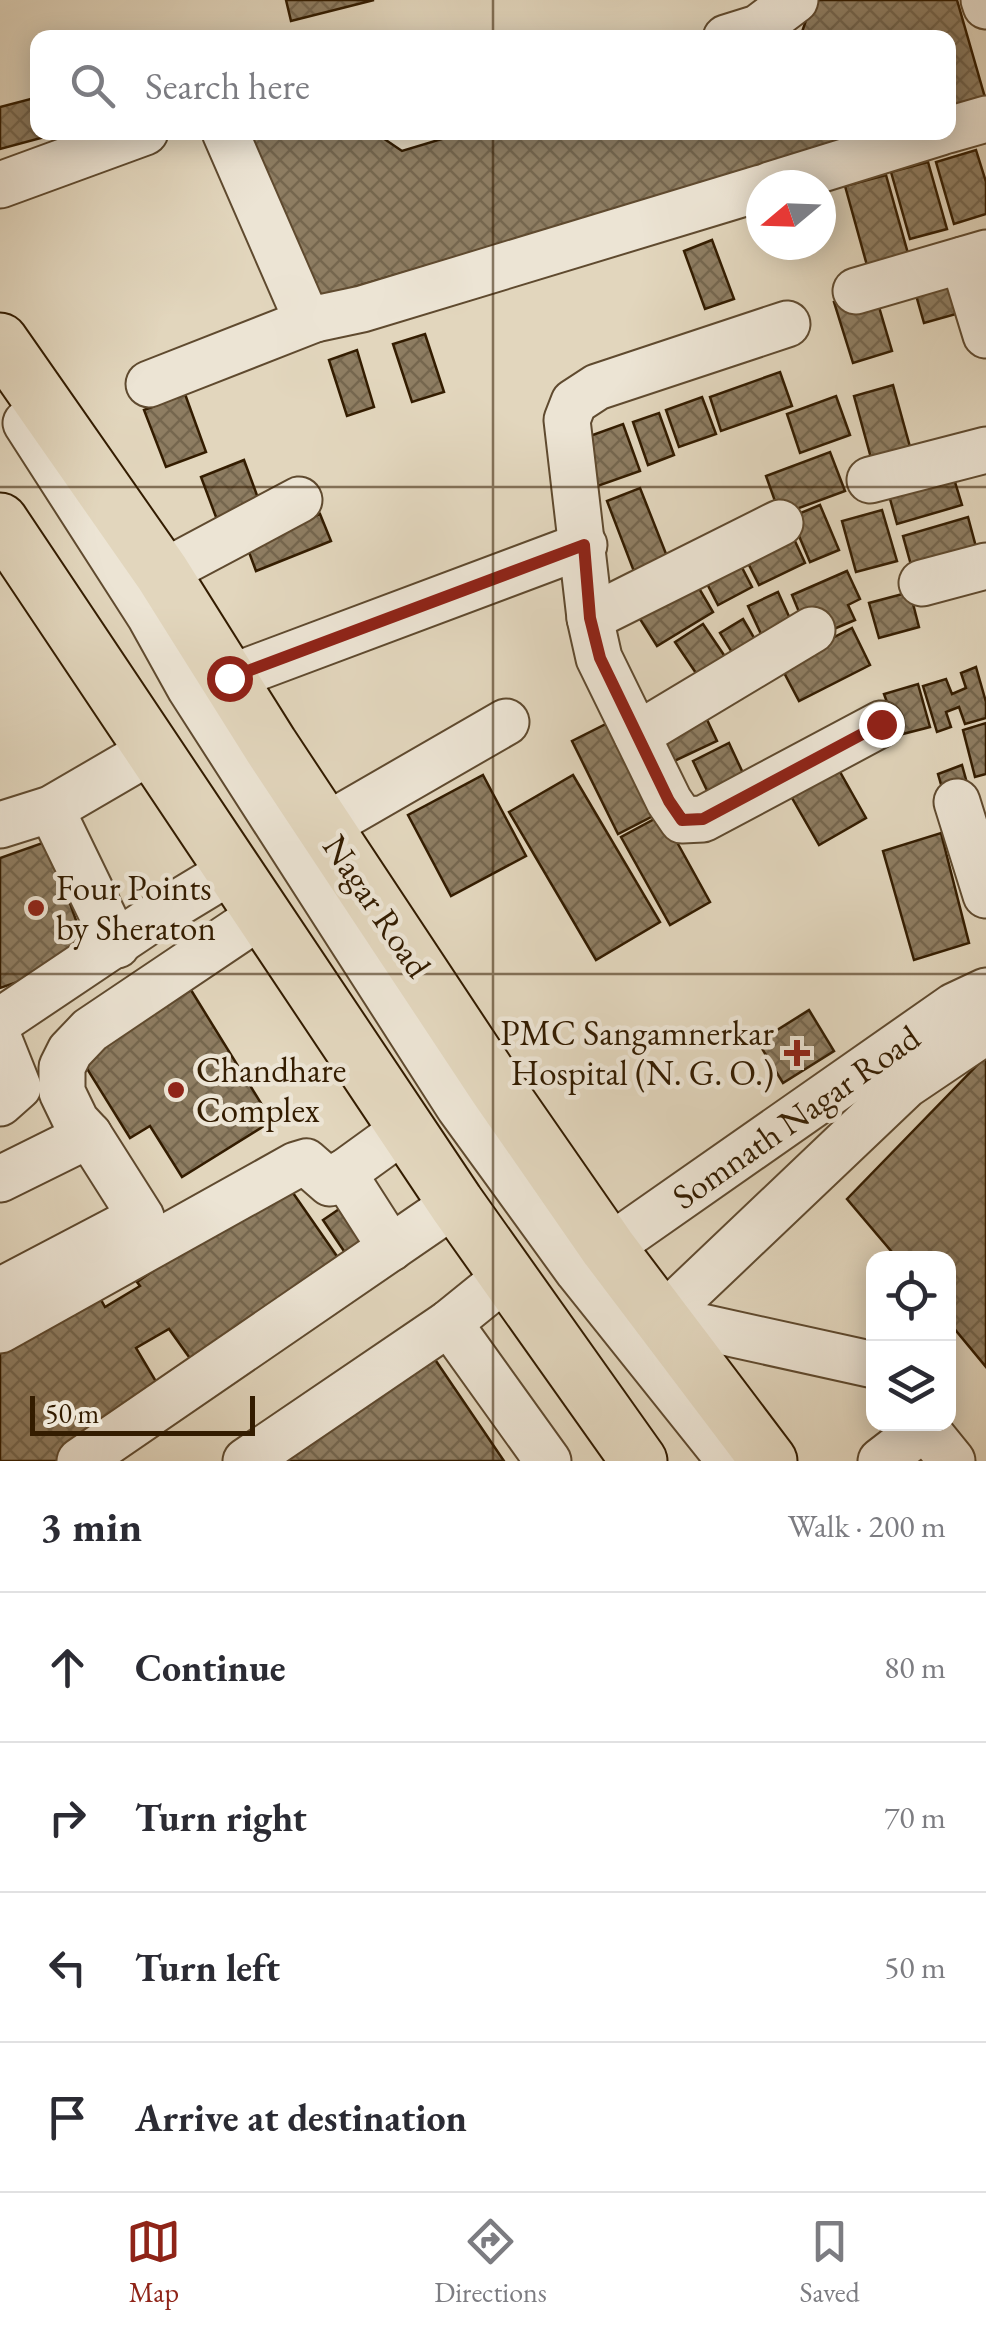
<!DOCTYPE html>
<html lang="en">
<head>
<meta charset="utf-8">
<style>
	body { margin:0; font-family:"EB Garamond",serif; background:#f2f2f3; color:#2b2b33 }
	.controls { position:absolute; right:30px; bottom:30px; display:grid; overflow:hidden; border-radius:20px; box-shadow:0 5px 25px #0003 }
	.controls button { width:90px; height:90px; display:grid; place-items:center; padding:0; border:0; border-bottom:2px solid #e1e1e2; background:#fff; color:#2b2b33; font:50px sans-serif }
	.compass { position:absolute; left:746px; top:170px; width:90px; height:90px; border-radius:50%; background:#fff; box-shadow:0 5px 25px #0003; rotate:251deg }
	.scale { position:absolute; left:30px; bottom:25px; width:225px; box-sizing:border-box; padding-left:10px; border:5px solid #331c00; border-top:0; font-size:28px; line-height:35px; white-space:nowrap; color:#331c00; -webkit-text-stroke:8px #ece4d4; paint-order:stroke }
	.stop { position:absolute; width:30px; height:30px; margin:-22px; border:8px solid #8f2418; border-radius:50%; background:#fff }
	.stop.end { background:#8f2418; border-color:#fff; box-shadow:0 2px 10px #0008 }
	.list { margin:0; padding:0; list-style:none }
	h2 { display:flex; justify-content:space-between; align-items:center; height:130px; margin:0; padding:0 40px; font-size:42px }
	h2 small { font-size:32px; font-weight:400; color:#7c7c81 }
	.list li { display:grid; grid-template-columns:65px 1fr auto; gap:30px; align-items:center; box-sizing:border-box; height:150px; padding:0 40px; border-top:2px solid #e1e1e2 }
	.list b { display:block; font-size:38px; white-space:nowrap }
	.list em { font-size:32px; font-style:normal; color:#7c7c81 }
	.icon { flex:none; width:55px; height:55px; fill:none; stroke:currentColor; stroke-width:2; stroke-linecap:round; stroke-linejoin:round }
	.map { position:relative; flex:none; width:986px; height:1461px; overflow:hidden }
	.search { position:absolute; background:#fff; box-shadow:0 5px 25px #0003; left:30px; right:30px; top:30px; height:110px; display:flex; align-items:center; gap:25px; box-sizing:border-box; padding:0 35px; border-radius:20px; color:#7c7c81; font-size:38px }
	.sheet { height:730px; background:#fff }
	nav { display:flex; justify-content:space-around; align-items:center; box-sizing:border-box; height:140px; border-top:2px solid #e1e1e2; background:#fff; font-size:28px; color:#7c7c81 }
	nav a { display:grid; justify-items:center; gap:5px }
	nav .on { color:#8f2418 }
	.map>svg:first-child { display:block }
	.building { fill:url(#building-cross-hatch); stroke:#331c00; stroke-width:2.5 }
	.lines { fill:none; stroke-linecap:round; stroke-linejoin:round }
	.minor-casing { stroke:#5f4a2f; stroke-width:49 }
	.highway-casing { stroke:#331c00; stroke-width:59 }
	.minor { stroke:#ece4d4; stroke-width:45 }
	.highway { stroke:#e2d6bd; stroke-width:55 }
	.route { stroke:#8f2418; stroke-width:12 }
	.grid { fill:none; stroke:#331c00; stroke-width:2.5; stroke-opacity:0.55 }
	.poi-dot { fill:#8f2418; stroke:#ece4d4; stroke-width:4 }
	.labels { text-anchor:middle; stroke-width:9; stroke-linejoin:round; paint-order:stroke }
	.poi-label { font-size:35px; fill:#331c00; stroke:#ece4d4; text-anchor:start }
	.street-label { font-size:35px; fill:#331c00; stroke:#ece4d4 }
</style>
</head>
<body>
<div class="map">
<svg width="986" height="1461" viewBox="0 0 986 1461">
	<defs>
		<pattern id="building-cross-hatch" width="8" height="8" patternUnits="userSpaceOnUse" patternTransform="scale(2.5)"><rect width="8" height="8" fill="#8e7d62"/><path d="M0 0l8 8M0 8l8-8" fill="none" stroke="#75664e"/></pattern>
	</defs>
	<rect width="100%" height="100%" fill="#e2d6bd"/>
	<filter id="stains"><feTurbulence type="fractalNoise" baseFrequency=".002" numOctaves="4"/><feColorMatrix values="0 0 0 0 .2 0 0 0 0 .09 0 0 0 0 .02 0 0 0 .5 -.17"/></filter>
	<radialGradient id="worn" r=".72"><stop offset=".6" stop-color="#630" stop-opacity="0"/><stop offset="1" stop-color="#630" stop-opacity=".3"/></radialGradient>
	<g class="building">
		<polygon points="286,0 374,0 291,21"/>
		<polygon points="813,0 957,0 986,101 948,112 948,38 782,38 802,32"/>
		<polygon points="38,97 38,132 63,132 0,149 0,107"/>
		<polygon points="249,132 374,132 402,151 465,132 880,132 307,301"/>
		<polygon points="976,150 986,182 986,214 954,224 936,162"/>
		<polygon points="928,162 947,229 910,239 891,172"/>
		<polygon points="886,175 909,257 868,269 845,186"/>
		<polygon points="712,240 734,299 705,309 684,251"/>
		<polygon points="955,268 967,311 924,323 912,281"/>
		<polygon points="874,290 892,351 853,363 834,302"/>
		<polygon points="425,334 444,392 412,402 393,344"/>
		<polygon points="357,350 374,407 347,416 329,360"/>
		<polygon points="780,372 792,406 721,431 710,397"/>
		<polygon points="893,385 910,447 871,458 854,396"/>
		<polygon points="185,394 206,452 166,467 144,410"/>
		<polygon points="836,396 850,435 800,453 787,414"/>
		<polygon points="702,397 716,434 679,447 666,410"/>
		<polygon points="659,413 674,455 648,465 633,422"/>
		<polygon points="623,424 640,471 592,488 576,441"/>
		<polygon points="830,452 845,491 780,515 766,476"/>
		<polygon points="244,460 262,509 219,525 201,477"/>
		<polygon points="951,469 962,505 897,524 887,488"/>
		<polygon points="640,488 672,569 638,582 607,501"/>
		<polygon points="820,505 839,550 810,562 791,517"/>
		<polygon points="882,510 897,561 856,572 842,521"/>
		<polygon points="320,514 331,541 256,571 246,544"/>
		<polygon points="968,517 976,547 911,565 903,536"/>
		<polygon points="789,528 805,563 759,585 742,551"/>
		<polygon points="734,552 752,587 718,605 700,570"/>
		<polygon points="847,571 860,599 848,605 855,620 827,632 804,624 792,595"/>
		<polygon points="690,573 713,612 657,646 633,608"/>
		<polygon points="778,592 792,623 762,636 748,606"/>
		<polygon points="910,592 919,627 879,638 869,603"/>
		<polygon points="743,619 763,653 741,667 720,633"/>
		<polygon points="703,624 728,661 700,679 675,642"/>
		<polygon points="852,628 870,665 799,701 780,665"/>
		<polygon points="976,667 986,702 986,718 965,724 959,707 946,712 951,727 937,732 923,686 946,679 952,694 966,688 961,673"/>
		<polygon points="918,684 930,727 899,735 884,694"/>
		<polygon points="702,709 717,741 668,764 654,732"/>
		<polygon points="608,723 655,815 618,834 572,741"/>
		<polygon points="986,723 986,774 975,777 963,730"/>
		<polygon points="729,743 749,786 713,803 693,761"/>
		<polygon points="835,763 866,818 819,845 788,791"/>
		<polygon points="962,765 970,794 946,802 938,774"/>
		<polygon points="483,775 526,856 451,896 408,815"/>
		<polygon points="573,775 660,922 596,960 509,812"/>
		<polygon points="662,815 710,902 670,925 621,837"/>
		<polygon points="941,833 969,943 914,960 883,851"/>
		<polygon points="48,841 89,957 0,988 0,858"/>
		<polygon points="191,990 272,1121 182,1177 150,1126 130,1138 81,1059"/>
		<polygon points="809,1010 834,1051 783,1083 758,1042"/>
		<polygon points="986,1056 986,1367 948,1321 948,1258 897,1258 847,1199"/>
		<polygon points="284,1180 341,1262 194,1364 169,1329 136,1348 167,1400 64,1461 0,1461 0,1345 95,1289 105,1307 140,1286 137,1282"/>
		<polygon points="351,1201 380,1244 352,1263 323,1220"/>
		<polygon points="434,1358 504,1461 283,1461"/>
	</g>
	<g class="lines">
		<defs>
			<g id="minor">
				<polyline points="984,0 986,6"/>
				<polyline points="726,38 758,28 795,0"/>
				<polyline points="948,130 986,119"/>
				<polyline points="225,132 303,311 315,319 362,309 761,188"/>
				<polyline points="0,185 145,132"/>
				<polyline points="770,185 941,132"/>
				<polyline points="963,260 986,335"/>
				<polyline points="856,291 986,253"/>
				<polyline points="787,324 597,387 574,402 567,420 590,618 599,658 669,801 682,820 703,819 881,724"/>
				<polyline points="149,384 315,319"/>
				<polyline points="26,423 150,616 190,688 459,1107 578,1271 730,1461"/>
				<polyline points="870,480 986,450"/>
				<polyline points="162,573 299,500"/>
				<polyline points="922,583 986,566"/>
				<polyline points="590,618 780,523"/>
				<polyline points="229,678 584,545"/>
				<polyline points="637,735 812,630"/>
				<polyline points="957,802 986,895"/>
				<polyline points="51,809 117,945"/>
				<polyline points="0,825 51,809 154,749"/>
				<polyline points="324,827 506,722"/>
				<polyline points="0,1021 158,915 234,869"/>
				<polyline points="0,1042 18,1087 0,1103"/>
				<polyline points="343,1173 391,1248"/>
				<polyline points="0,1179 89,1135"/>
				<polyline points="608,1248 954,1006 986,991"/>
				<polyline points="0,1291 141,1217 89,1135 76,1121 62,1092 62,1067 70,1051 90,1030 264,913"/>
				<polyline points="661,1318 906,1085 986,1031"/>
				<polyline points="661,1318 874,1365"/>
				<polyline points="449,1323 548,1461"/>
				<polyline points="0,1330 296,1165 306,1162 330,1183 406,1128"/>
				<polyline points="922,1424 952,1461"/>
				<polyline points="80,1461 456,1203"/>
				<polyline points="246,1461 449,1323 507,1276"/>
				<polyline points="881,1461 925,1427"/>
			</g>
			<g id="highway">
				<polyline points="0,341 162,573 270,745 497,1088 608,1248 769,1461"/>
				<polyline points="0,521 456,1203 639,1461"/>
			</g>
		</defs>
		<use href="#minor" class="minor-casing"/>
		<use href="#highway" class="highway-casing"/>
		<use href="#minor" class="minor"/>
		<use href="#highway" class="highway"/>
	</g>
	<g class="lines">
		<polyline class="route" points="229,678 584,545 590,618 600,658 669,801 682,820 703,819 881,724"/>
	</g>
	<path class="grid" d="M493,0v38M493,132v1329M0,487h986M0,974h986"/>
	<g class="poi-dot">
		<circle cx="36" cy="908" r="10"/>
		<path d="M792 1038h10v10h10v10h-10v10h-10v-10h-10v-10h10z"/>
		<circle cx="176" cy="1090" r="10"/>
	</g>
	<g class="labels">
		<g class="poi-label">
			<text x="56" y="900">Four Points<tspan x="56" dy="40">by Sheraton</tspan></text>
			<text x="774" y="1045" text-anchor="end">PMC Sangamnerkar<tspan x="774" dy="40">Hospital (N. G. O.)</tspan></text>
			<text x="196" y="1082">Chandhare<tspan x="196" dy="40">Complex</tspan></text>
		</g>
		<g class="street-label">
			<text transform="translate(377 906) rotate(56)" y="12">Nagar Road</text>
			<text transform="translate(796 1117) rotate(-35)" y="12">Somnath Nagar Road</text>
		</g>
	</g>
	<rect width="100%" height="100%" filter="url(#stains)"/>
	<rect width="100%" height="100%" fill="url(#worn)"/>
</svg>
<div class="controls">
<button><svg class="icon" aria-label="locate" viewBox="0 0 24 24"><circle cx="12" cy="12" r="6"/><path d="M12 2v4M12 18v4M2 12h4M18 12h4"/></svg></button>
<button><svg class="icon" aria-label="layers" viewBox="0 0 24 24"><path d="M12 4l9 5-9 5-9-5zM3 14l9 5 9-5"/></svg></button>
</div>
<svg class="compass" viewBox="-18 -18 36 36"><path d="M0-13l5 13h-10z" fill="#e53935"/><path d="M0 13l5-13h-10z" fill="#7c7c81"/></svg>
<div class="scale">50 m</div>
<div class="stop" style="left:229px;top:678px"></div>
<div class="stop end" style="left:881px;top:724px"></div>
<div class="search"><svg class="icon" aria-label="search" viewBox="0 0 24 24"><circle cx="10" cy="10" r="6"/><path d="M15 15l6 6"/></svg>Search here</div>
</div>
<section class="sheet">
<h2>3 min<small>Walk · 200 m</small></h2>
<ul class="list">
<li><svg class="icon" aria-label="ahead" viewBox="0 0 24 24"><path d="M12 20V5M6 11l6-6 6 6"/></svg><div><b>Continue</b></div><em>80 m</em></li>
<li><svg class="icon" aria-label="right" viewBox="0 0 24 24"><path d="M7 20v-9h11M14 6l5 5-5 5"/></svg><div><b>Turn right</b></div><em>70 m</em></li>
<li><svg class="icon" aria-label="left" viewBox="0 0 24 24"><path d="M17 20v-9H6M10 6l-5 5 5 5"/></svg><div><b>Turn left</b></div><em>50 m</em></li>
<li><svg class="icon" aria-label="arrive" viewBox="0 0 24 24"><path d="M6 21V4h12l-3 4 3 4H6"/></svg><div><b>Arrive at destination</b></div></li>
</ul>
</section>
<nav>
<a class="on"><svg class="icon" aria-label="map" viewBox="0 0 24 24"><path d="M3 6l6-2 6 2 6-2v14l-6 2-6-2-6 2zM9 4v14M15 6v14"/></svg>Map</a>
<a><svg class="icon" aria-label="directions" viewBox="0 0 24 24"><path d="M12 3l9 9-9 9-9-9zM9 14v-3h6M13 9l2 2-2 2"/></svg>Directions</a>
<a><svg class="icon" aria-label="saved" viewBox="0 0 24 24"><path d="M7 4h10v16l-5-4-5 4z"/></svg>Saved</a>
</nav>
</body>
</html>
